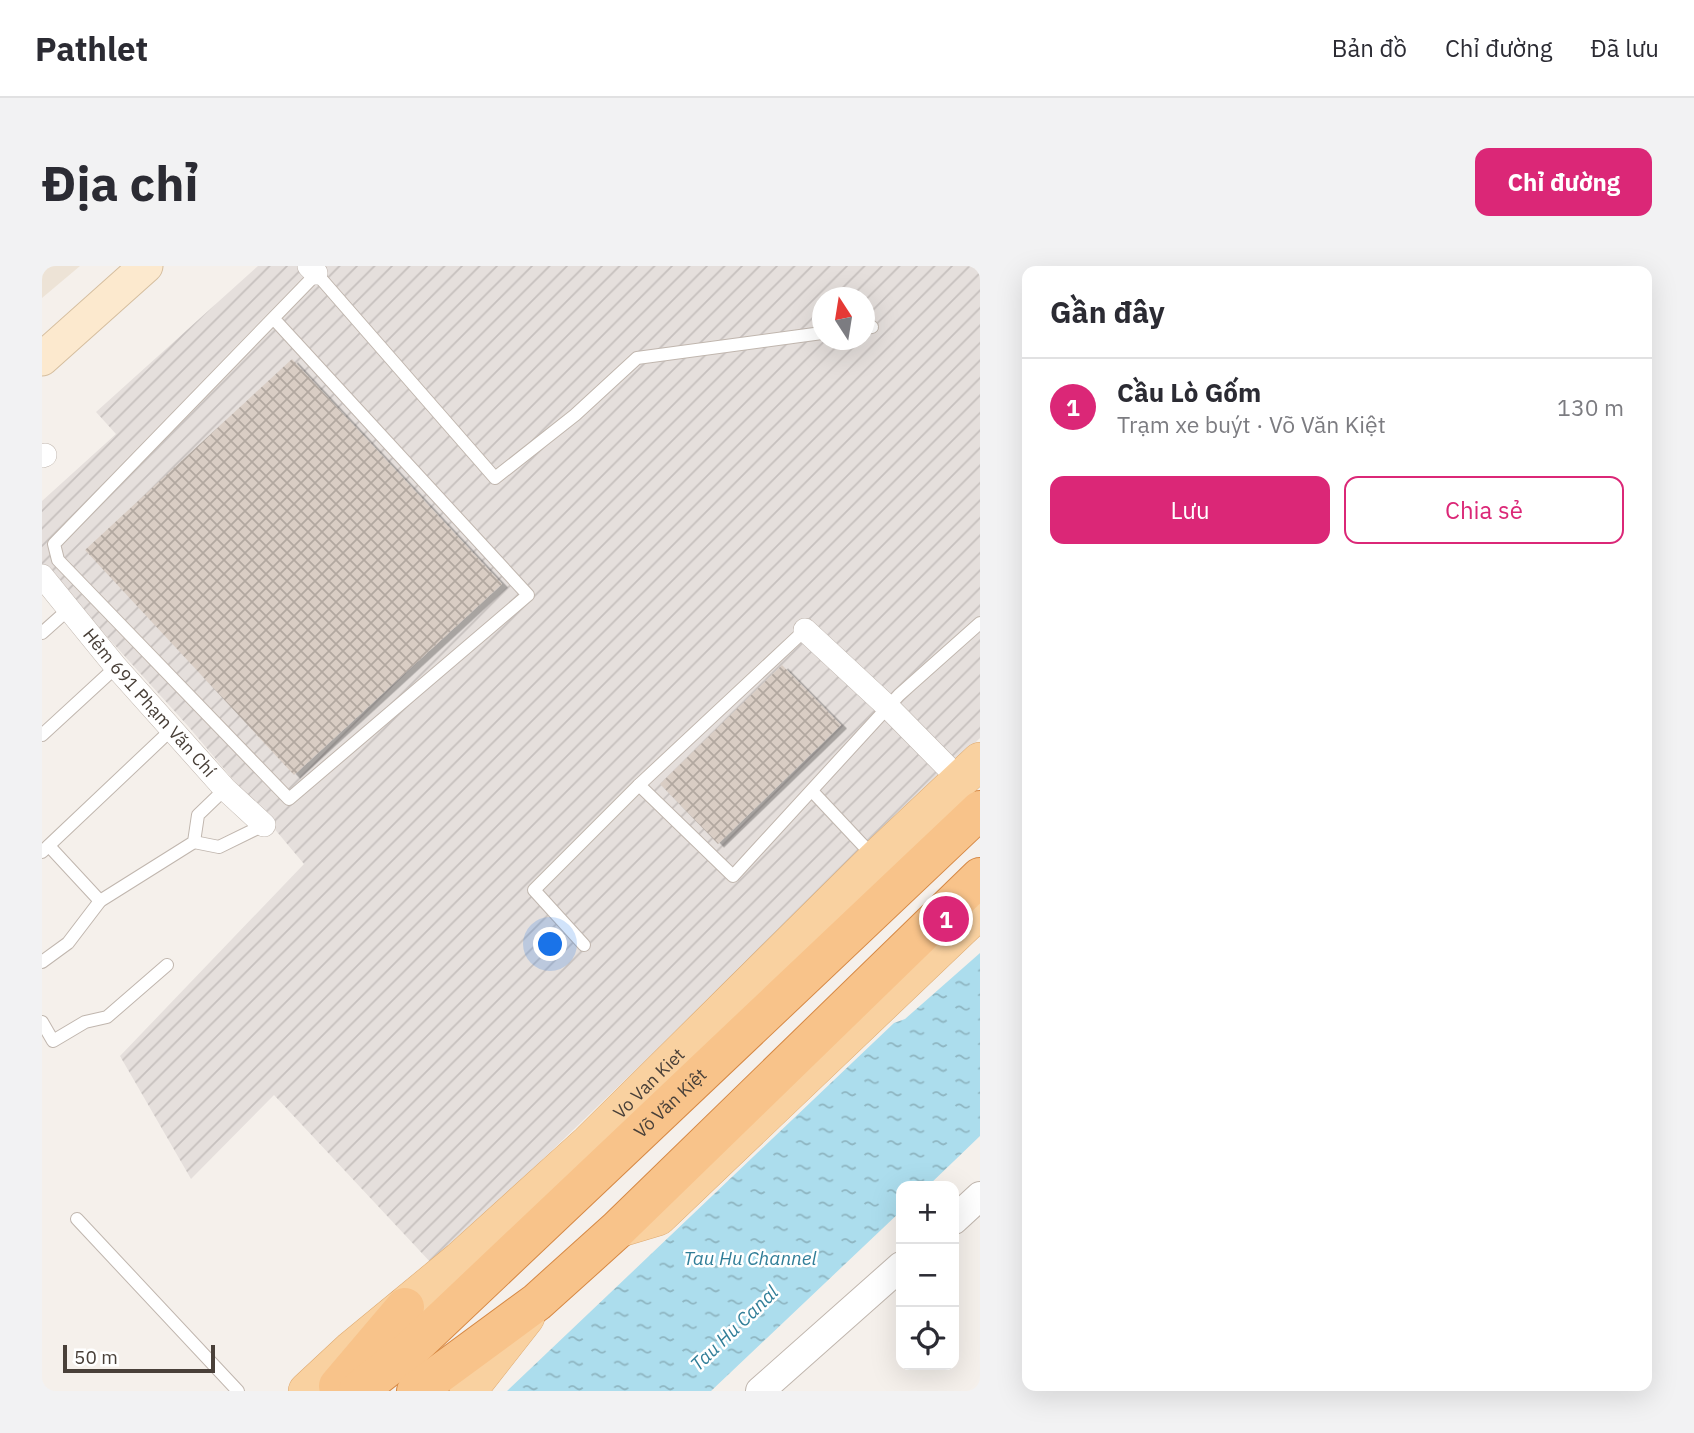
<!DOCTYPE html>
<html lang="vi">
<head>
<meta charset="utf-8">
<style>
	body { margin:0; font-family:"IBM Plex Sans",sans-serif; background:#f2f2f3; color:#2b2b33 }
	.controls { position:absolute; right:21px; bottom:21px; display:grid; overflow:hidden; border-radius:14px; box-shadow:0 7px 28px #0002 }
	.controls button { width:63px; height:63px; display:grid; place-items:center; padding:0; border:0; border-bottom:2px solid #e1e1e2; background:#fff; color:#2b2b33; font:35px sans-serif }
	.compass { position:absolute; left:770px; top:21px; width:63px; height:63px; border-radius:50%; background:#fff; box-shadow:0 7px 28px #0002; rotate:348deg }
	.scale { position:absolute; left:21px; bottom:18px; width:152px; box-sizing:border-box; padding-left:7px; border:4px solid #494039; border-top:0; font-size:19px; line-height:24px; white-space:nowrap; color:#494039; -webkit-text-stroke:5px #fff; paint-order:stroke }
	.you { position:absolute; left:509px; top:679px; width:24px; height:24px; margin:-18px; border:5px solid #fff; border-radius:50%; background:#1a73e8; box-shadow:0 0 0 10px #1a73e833 }
	.badge { display:grid; place-items:center; width:46px; height:46px; border-radius:50%; background:#db2777; color:#fff; font-size:23px; font-weight:700 }
	.pin { position:absolute; translate:-50% -50%; border:4px solid #fff; box-shadow:0 2px 7px #0006 }
	.list { margin:0; padding:0; list-style:none }
	h2 { display:flex; justify-content:space-between; align-items:center; height:91px; margin:0; padding:0 28px; font-size:30px }
	h2 small { font-size:23px; font-weight:400; color:#7c7c81 }
	.list li { display:grid; grid-template-columns:46px 1fr auto; gap:21px; align-items:center; box-sizing:border-box; height:98px; padding:0 28px; border-top:2px solid #e1e1e2 }
	.list b { display:block; font-size:26px; white-space:nowrap }
	.list p { margin:0; font-size:23px; white-space:nowrap; color:#7c7c81 }
	.list em { font-size:23px; font-style:normal; color:#7c7c81 }
	.actions { display:flex; gap:14px; padding:21px 28px }
	.actions a { flex:1; padding:16px 0; border:2px solid #db2777; border-radius:14px; text-align:center; font-size:24px; color:#db2777 }
	.actions .main { background:#db2777; color:#fff }
	.icon { flex:none; width:38px; height:38px; fill:none; stroke:currentColor; stroke-width:2; stroke-linecap:round; stroke-linejoin:round }
	.map { position:relative; flex:none; width:938px; height:1125px; overflow:hidden; border-radius:14px }
	header { display:flex; align-items:center; gap:42px; box-sizing:border-box; height:98px; padding:0 35px; background:#fff; border-bottom:2px solid #e1e1e2 }
	header strong { font-size:33px }
	nav { display:flex; gap:38px; margin-inline-start:auto; font-size:24px }
	.intro { display:flex; align-items:center; justify-content:space-between; box-sizing:border-box; height:168px; padding:0 42px }
	h1 { margin:0; font-size:49px }
	.button { padding:18px 32px; border-radius:14px; background:#db2777; color:#fff; font-size:24px; font-weight:700 }
	main { display:flex; gap:42px; padding:0 42px }
	aside { flex:1; background:#fff; border-radius:14px; box-shadow:0 7px 28px #0002 }
	.map>svg:first-child { display:block }
	.industrial { fill:url(#industrial-furrows); fill-rule:evenodd }
	.education { fill:#ede3d6 }
	.water { fill:url(#water-ripples) }
	.building { fill:url(#building-cross-hatch); filter:url(#shadow) }
	.lines { fill:none; stroke-linecap:round; stroke-linejoin:round }
	.service-casing { stroke:#c0b6ae; stroke-width:14 }
	.minor-casing { stroke:#c0b6ae; stroke-width:24 }
	.tertiary-casing { stroke:#c0b6ae; stroke-width:30 }
	.secondary-casing { stroke:#d5be9f; stroke-width:35 }
	.primary-casing { stroke:#deaa70; stroke-width:38 }
	.trunk-casing { stroke:#d68844; stroke-width:40 }
	.service { stroke:#fff; stroke-width:12 }
	.minor { stroke:#fff; stroke-width:23 }
	.tertiary { stroke:#fff; stroke-width:28 }
	.secondary { stroke:#fce9ce; stroke-width:33 }
	.primary { stroke:#f9d1a0; stroke-width:37 }
	.trunk { stroke:#f8c38a; stroke-width:38 }
	.labels { text-anchor:middle; stroke-width:5; stroke-linejoin:round; paint-order:stroke }
	.street-label { font-size:18px; fill:#494039; stroke:#fff }
	.water-label { font-size:19px; font-style:italic; fill:#317e98; stroke:#fff }
</style>
</head>
<body>
<header>
<strong>Pathlet</strong>
<nav><a>Bản đồ</a><a>Chỉ đường</a><a>Đã lưu</a></nav>
</header>
<div class="intro"><h1>Địa chỉ</h1><a class="button">Chỉ đường</a></div>
<main>
<div class="map">
<svg width="938" height="1125" viewBox="0 0 938 1125">
	<defs>
		<pattern id="industrial-furrows" width="10" height="10" patternUnits="userSpaceOnUse" patternTransform="scale(1.75)"><rect width="10" height="10" fill="#e5dfdc"/><path d="M-1 1l2-2M0 10L10 0M9 11l2-2" fill="none" stroke="#c6c0be"/></pattern>
		<pattern id="water-ripples" width="26" height="14" patternUnits="userSpaceOnUse" patternTransform="scale(1.75)"><rect width="26" height="14" fill="#acdded"/><path d="M2 4q2-2 4 0t4 0M15 11q2-2 4 0t4 0" fill="none" stroke="#8eb5c1"/></pattern>
		<pattern id="building-cross-hatch" width="8" height="8" patternUnits="userSpaceOnUse" patternTransform="scale(1.75)"><rect width="8" height="8" fill="#d9cdc4"/><path d="M0 0l8 8M0 8l8-8" fill="none" stroke="#b2a8a0"/></pattern>
		<filter id="shadow"><feDropShadow dx="6" dy="3.5" stdDeviation="0" flood-color="#0004"/></filter>
	</defs>
	<rect width="100%" height="100%" fill="#f5f0eb"/>
	<path class="industrial" d="M216,0h722v472l-547,527 -159,-170 -83,84 -71,-123 184,-192 -116,-138 -146,-161v-64l74,-67 -20,-22zM780,32h42v42h-42z"/>
	<polygon class="education" points="0,0 38,0 0,32"/>
	<polygon class="water" points="938,687 938,870 886,920 859,920 859,945 669,1125 465,1125 852,757 863,753"/>
	<g class="building">
		<polygon points="250,93 460,318 252,509 43,284"/>
		<polygon points="740,399 799,459 676,578 618,518"/>
	</g>
	<g class="lines">
		<defs>
			<g id="service">
				<polyline points="274,7 453,212 533,149 595,92 780,67"/>
				<polyline points="232,53 486,329 247,533 16,294 12,278 278,4"/>
				<polyline points="822,62 830,61"/>
				<polyline points="0,367 28,342"/>
				<polyline points="0,469 74,401"/>
				<polyline points="597,519 691,610 857,429 938,357"/>
				<polyline points="770,525 832,591"/>
				<polyline points="152,576 177,581 222,559"/>
				<polyline points="7,580 58,635"/>
				<polyline points="0,586 130,463"/>
				<polyline points="542,679 492,624 597,519 763,364"/>
				<polyline points="0,696 26,677 58,635 152,576 156,549 183,523"/>
				<polyline points="0,756 11,775 43,756 65,751 125,699"/>
				<polyline points="35,953 196,1125"/>
			</g>
			<g id="minor">
				<polyline points="267,0 274,7"/>
				<polyline points="0,190 3,189"/>
				<path id="s1" d="M0,310l74,91 109,122 39,36"/>
				<polyline points="763,364 847,442 918,514"/>
			</g>
			<g id="tertiary">
				<polyline points="912,954 938,930"/>
				<polyline points="718,1125 859,1000"/>
			</g>
			<polyline id="secondary" points="0,93 104,0"/>
			<g id="primary">
				<polyline points="576,963 616,951 938,644"/>
				<path id="s2" d="M265,1125l44,-41 109,-90 129,-117 287,-284 104,-98"/>
				<polyline points="426,1125 484,1051"/>
			</g>
			<g id="trunk">
				<polyline points="296,1120 363,1041"/>
				<path id="s3" d="M316,1125l53,-42 569,-539"/>
				<polyline points="374,1125 495,1036 576,963 938,611"/>
			</g>
		</defs>
		<use href="#service" class="service-casing"/>
		<use href="#minor" class="minor-casing"/>
		<use href="#tertiary" class="tertiary-casing"/>
		<use href="#secondary" class="secondary-casing"/>
		<use href="#primary" class="primary-casing"/>
		<use href="#trunk" class="trunk-casing"/>
		<use href="#service" class="service"/>
		<use href="#minor" class="minor"/>
		<use href="#tertiary" class="tertiary"/>
		<use href="#secondary" class="secondary"/>
		<use href="#primary" class="primary"/>
		<use href="#trunk" class="trunk"/>
	</g>
	<g class="labels">
		<g class="street-label">
			<text dy="6" stroke="none"><textPath href="#s1" startOffset="166">Hẻm 691 Phạm Văn Chí</textPath></text>
			<text dy="6" stroke="none"><textPath href="#s2" startOffset="460">Vo Van Kiet</textPath></text>
			<text dy="6" stroke="none"><textPath href="#s3" startOffset="425">Võ Văn Kiệt</textPath></text>
		</g>
		<g class="water-label">
			<text x="708" y="999">Tau Hu Channel</text>
			<text transform="translate(692 1062) rotate(-44)" y="7">Tau Hu Canal</text>
		</g>
	</g>
</svg>
<div class="controls">
<button>+</button>
<button>−</button>
<button><svg class="icon" aria-label="locate" viewBox="0 0 24 24"><circle cx="12" cy="12" r="6"/><path d="M12 2v4M12 18v4M2 12h4M18 12h4"/></svg></button>
</div>
<svg class="compass" viewBox="-18 -18 36 36"><path d="M0-13l5 13h-10z" fill="#e53935"/><path d="M0 13l5-13h-10z" fill="#7c7c81"/></svg>
<div class="scale">50 m</div>
<div class="you"></div>
<div class="pin badge" style="left:904px;top:653px">1</div>
</div>
<aside>
<h2>Gần đây<small></small></h2>
<ul class="list">
<li><span class="badge">1</span><div><b>Cầu Lò Gốm</b><p>Trạm xe buýt · Võ Văn Kiệt</p></div><em>130 m</em></li>
</ul>
<div class="actions"><a class="main">Lưu</a><a>Chia sẻ</a></div>
</aside>
</main>
</body>
</html>
